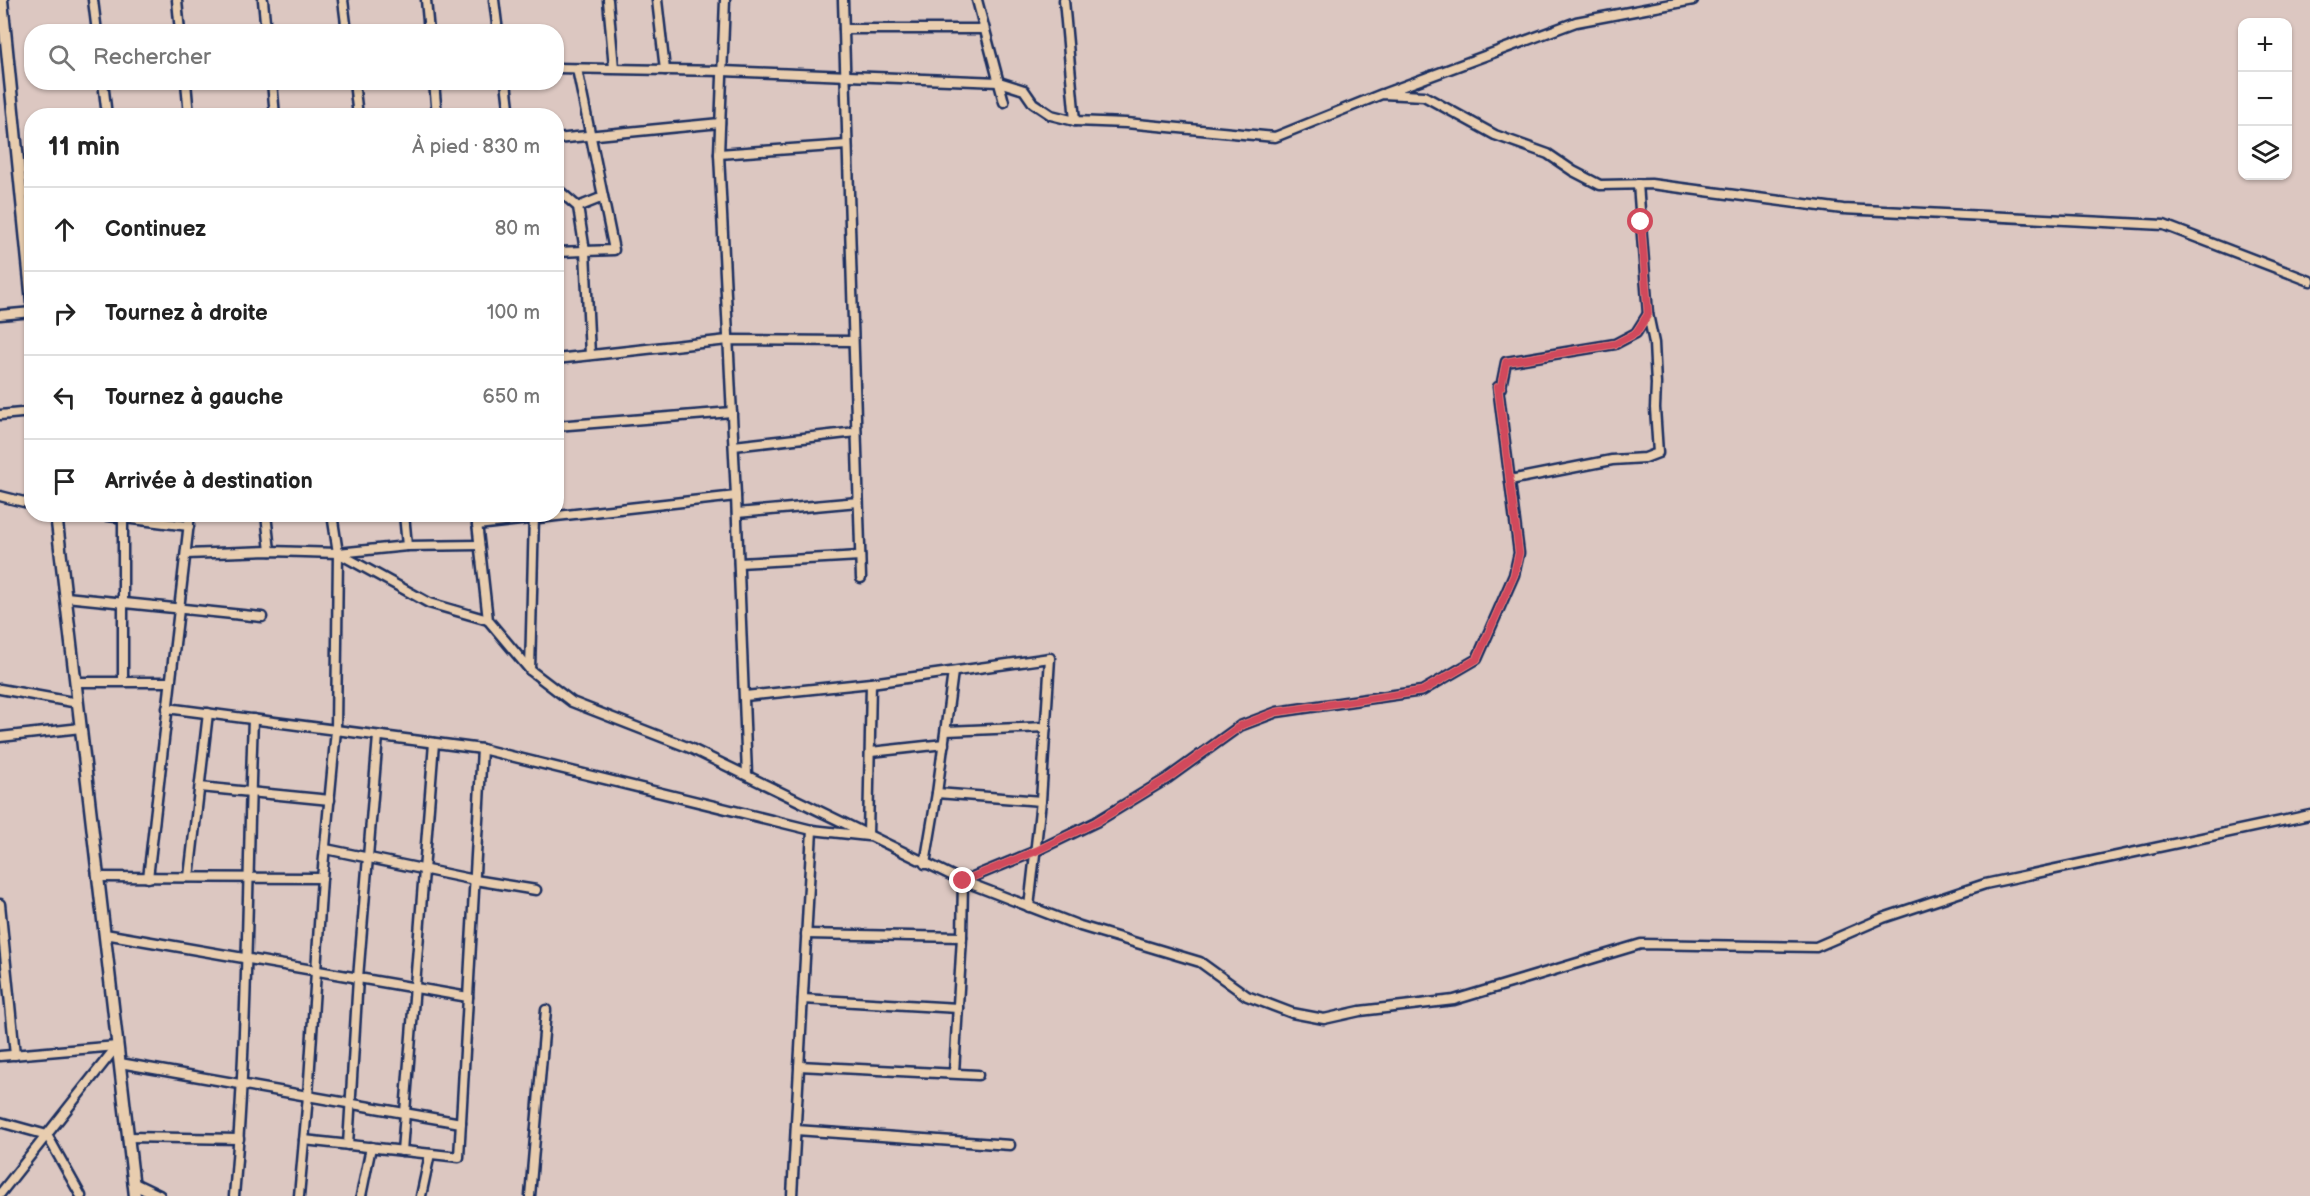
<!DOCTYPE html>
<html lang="fr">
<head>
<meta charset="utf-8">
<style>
	body { margin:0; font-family:"Balsamiq Sans",sans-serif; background:#f2f2f2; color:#222 }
	.controls { position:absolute; right:18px; top:18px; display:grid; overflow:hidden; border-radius:12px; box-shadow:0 2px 4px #0004 }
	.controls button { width:54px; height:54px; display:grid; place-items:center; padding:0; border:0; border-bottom:2px solid #e0e0e0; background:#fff; color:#222; font:30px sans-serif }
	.stop { position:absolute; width:18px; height:18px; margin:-14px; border:4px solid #d1495b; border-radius:50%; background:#fff }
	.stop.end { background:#d1495b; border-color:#fff; box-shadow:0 2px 6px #0008 }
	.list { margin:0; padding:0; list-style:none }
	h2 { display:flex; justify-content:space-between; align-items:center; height:78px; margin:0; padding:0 24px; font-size:26px }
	h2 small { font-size:20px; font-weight:400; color:#767676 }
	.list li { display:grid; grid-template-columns:39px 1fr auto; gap:18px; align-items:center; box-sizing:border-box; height:84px; padding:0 24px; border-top:2px solid #e0e0e0 }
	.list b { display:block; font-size:22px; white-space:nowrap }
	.list em { font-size:20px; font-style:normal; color:#767676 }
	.icon { flex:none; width:33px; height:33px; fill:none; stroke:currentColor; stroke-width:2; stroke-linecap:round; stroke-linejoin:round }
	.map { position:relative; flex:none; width:2310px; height:1196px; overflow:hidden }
	.search { position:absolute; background:#fff; box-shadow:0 2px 4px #0004; left:24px; top:24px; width:540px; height:66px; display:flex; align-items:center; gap:15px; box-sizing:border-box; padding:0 21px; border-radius:24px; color:#767676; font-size:22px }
	.panel { position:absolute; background:#fff; box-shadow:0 2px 4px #0004; left:24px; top:108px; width:540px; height:414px; border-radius:24px }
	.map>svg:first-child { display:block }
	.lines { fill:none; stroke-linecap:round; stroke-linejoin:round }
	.minor-casing { stroke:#1b2f5e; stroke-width:13 }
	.tertiary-casing { stroke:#1b2f5e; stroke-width:15 }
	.minor { stroke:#e8cdaf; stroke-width:8 }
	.tertiary { stroke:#e8cdaf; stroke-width:10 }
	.route { stroke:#d1495b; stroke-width:8 }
</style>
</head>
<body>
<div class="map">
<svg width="2310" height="1196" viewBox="0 0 2310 1196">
	<rect width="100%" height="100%" fill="#dcc7c1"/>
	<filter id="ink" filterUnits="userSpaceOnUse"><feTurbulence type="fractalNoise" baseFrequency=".0167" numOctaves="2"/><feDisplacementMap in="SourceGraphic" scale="12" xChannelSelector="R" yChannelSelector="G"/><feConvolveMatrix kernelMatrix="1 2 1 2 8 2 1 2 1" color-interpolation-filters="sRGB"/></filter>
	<g filter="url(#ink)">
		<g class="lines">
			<defs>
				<g id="minor">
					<polyline points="93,0 97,32"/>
					<polyline points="177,0 180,32"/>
					<polyline points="263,0 266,32"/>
					<polyline points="343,0 347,32"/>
					<polyline points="426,0 429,32"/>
					<polyline points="494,0 498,32"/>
					<polyline points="608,0 614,68"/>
					<polyline points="657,0 665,70"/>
					<polyline points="725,0 719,154 736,496 747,775"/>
					<polyline points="843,0 861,578"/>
					<polyline points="977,0 1004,102"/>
					<polyline points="1064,0 1075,121"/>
					<polyline points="844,29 984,29"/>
					<polyline points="556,68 723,71 999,82 1024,90 1033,103 1051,115 1075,121 1126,123 1275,137 1382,94 1424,96 1495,135 1548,154 1573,171 1600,185 1651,184 1843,209 2164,225 2310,281"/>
					<polyline points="103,82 107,116"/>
					<polyline points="186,82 189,116"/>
					<polyline points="272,82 275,116"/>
					<polyline points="354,82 358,116"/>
					<polyline points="434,82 437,116"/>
					<polyline points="506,82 510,116"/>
					<polyline points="1385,93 1576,22 1693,0"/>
					<polyline points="556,139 720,123"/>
					<polyline points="719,154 847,145"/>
					<polyline points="556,188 578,207 585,251 590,355"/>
					<polyline points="22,192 32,191"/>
					<polyline points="578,207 603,197"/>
					<polyline points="556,252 614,250 577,69"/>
					<polyline points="0,315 32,312"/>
					<polyline points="556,359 728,340 853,341"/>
					<polyline points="0,415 32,412"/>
					<polyline points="556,426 732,412"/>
					<polyline points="734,446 856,432"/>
					<polyline points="1510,480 1612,460 1645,458 1658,453 1655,408 1656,384 1654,343 1648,314 1638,184"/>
					<polyline points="0,496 32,504"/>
					<polyline points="737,513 858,502"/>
					<polyline points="92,514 189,526"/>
					<polyline points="266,514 270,551"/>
					<polyline points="404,514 407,546"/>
					<polyline points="476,514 488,620"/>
					<polyline points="477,525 736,496"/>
					<polyline points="338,553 429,603 488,620 530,670 572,702 690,748 963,881 1080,926 1200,962 1247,996 1292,1013 1324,1019 1360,1011 1454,1000 1641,944 1816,947 1883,918 1985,884 2310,815"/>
					<polyline points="186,554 270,551 338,553 407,546 479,545"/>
					<polyline points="739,563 860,556"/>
					<polyline points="66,597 262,617"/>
					<polyline points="530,670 534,515"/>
					<polyline points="123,681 123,518"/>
					<polyline points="75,682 170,682"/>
					<polyline points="0,689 78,703"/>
					<polyline points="745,696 871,683 1050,658 1041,801 1029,907"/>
					<polyline points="167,708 482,749 812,830 868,836 871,683"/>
					<polyline points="946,731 1046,727"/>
					<polyline points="0,737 81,728"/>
					<polyline points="871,752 944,744"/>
					<polyline points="200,787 330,800"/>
					<polyline points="937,793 1041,801"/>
					<polyline points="326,849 475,880 536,890"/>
					<polyline points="925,864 937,793 953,672"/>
					<polyline points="98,877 322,878"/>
					<polyline points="189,877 208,713"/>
					<polyline points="148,878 190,514"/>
					<polyline points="0,904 15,1055"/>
					<polyline points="105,934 468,997"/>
					<polyline points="806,934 962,937"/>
					<polyline points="803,999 958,1008"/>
					<polyline points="0,1056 117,1046"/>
					<polyline points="120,1063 461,1123"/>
					<polyline points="799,1066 978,1075"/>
					<polyline points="954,1073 962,937 963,881 1036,851 1096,822 1168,778 1240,726 1277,712 1422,691 1477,659 1514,575 1519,553 1498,387 1501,387 1506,362 1615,344 1636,333 1648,314"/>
					<polyline points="0,1122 47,1135 81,1196"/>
					<polyline points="796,1130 1010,1145"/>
					<polyline points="128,1137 239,1139"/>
					<polyline points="304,1140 459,1157 482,749"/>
					<polyline points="348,1145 358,978 378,736"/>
					<polyline points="402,1151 434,743"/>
					<polyline points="0,1194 117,1046"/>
					<path d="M234,1196c14,-159 13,-318 19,-477"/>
					<polyline points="299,1196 308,1096 322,878 336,730 338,553 332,514"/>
					<polyline points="361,1196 371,1147"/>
					<polyline points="421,1196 430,1154"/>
					<polyline points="530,1196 546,1010"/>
					<polyline points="792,1196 812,830"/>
				</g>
				<g id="tertiary">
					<polyline points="2,0 32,302"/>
					<polyline points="56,514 135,1196"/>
					<polyline points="134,1184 159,1196"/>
				</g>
			</defs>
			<use href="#minor" class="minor-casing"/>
			<use href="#tertiary" class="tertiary-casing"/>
			<use href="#minor" class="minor"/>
			<use href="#tertiary" class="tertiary"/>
		</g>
	</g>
	<g class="lines" filter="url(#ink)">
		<polyline class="route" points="963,881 1036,851 1096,822 1168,778 1240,726 1276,712 1422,691 1477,659 1514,575 1519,553 1498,387 1501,387 1506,362 1615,344 1636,333 1648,314 1641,222"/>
	</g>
</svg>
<div class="controls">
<button>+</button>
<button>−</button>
<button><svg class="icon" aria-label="layers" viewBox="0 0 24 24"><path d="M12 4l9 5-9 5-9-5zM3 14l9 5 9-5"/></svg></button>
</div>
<div class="stop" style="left:1641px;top:222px"></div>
<div class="stop end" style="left:963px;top:881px"></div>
<div class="search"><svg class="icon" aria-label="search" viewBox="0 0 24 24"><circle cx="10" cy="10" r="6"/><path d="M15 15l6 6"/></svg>Rechercher</div>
<section class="panel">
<h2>11 min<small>À pied · 830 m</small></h2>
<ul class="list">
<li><svg class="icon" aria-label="ahead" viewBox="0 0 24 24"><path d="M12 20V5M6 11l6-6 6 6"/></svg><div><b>Continuez</b></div><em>80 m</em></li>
<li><svg class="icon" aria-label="right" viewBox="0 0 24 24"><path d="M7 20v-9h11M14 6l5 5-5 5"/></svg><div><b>Tournez à droite</b></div><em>100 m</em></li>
<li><svg class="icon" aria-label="left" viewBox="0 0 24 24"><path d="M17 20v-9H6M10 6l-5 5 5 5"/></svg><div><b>Tournez à gauche</b></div><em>650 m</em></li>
<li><svg class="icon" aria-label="arrive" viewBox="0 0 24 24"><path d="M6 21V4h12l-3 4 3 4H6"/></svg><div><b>Arrivée à destination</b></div></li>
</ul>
</section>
</div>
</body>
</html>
